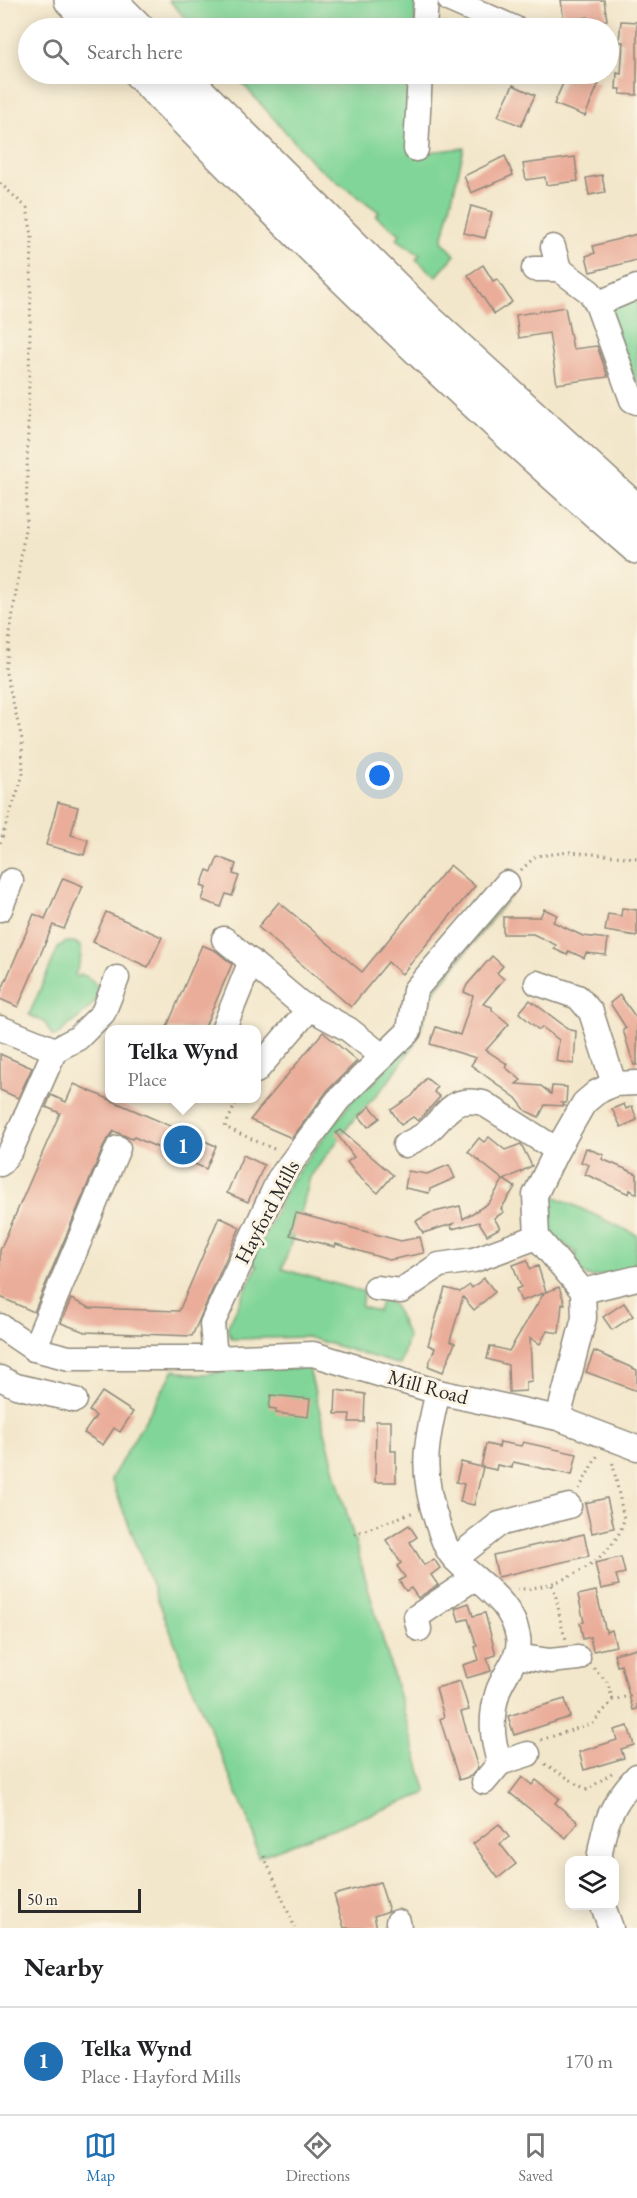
<!DOCTYPE html>
<html lang="en">
<head>
<meta charset="utf-8">
<style>
	body { margin:0; font-family:"EB Garamond",serif; background:#f6f6f6; color:#202124 }
	.controls { position:absolute; right:18px; bottom:18px; display:grid; overflow:hidden; border-radius:12px; box-shadow:0 3px 15px #0003 }
	.controls button { width:54px; height:54px; display:grid; place-items:center; padding:0; border:0; border-bottom:2px solid #e0e0e0; background:#fff; color:#202124; font:30px sans-serif }
	.scale { position:absolute; left:18px; bottom:15px; width:123px; box-sizing:border-box; padding-left:6px; border:3px solid #2b2b2b; border-top:0; font-size:16px; line-height:21px; white-space:nowrap; color:#2b2b2b; -webkit-text-stroke:4px #fcf5e5; paint-order:stroke }
	.you { position:absolute; left:380px; top:776px; width:21px; height:21px; margin:-15px; border:4px solid #fff; border-radius:50%; background:#1a73e8; box-shadow:0 0 0 9px #1a73e833 }
	.badge { display:grid; place-items:center; width:39px; height:39px; border-radius:50%; background:#1f6fb2; color:#fff; font-size:20px; font-weight:700 }
	.pin { position:absolute; translate:-50% -50%; border:3px solid #fff; box-shadow:0 2px 6px #0006 }
	.popup { position:absolute; left:105px; top:1025px; width:156px; height:78px; box-sizing:border-box; display:grid; place-content:center; border-radius:12px; background:#fff; filter:drop-shadow(0 2px 4px #0005); font-size:20px; white-space:nowrap; color:#757577 }
	.popup b { font-size:22px; color:#202124 }
	.popup::after { content:''; position:absolute; left:50%; top:100%; margin-left:-12px; border:12px solid transparent; border-top-color:#fff }
	.list { margin:0; padding:0; list-style:none }
	h2 { display:flex; justify-content:space-between; align-items:center; height:78px; margin:0; padding:0 24px; font-size:26px }
	h2 small { font-size:20px; font-weight:400; color:#757577 }
	.list li { display:grid; grid-template-columns:39px 1fr auto; gap:18px; align-items:center; box-sizing:border-box; height:108px; padding:0 24px; border-top:2px solid #e0e0e0 }
	.list b { display:block; font-size:22px; white-space:nowrap }
	.list p { margin:0; font-size:20px; white-space:nowrap; color:#757577 }
	.list em { font-size:20px; font-style:normal; color:#757577 }
	.icon { flex:none; width:33px; height:33px; fill:none; stroke:currentColor; stroke-width:2; stroke-linecap:round; stroke-linejoin:round }
	.map { position:relative; flex:none; width:637px; height:1928px; overflow:hidden }
	.search { position:absolute; background:#fff; box-shadow:0 3px 15px #0003; left:18px; right:18px; top:18px; height:66px; display:flex; align-items:center; gap:15px; box-sizing:border-box; padding:0 21px; border-radius:33px; color:#757577; font-size:22px }
	.sheet { height:186px; background:#fff }
	nav { display:flex; justify-content:space-around; align-items:center; box-sizing:border-box; height:84px; border-top:2px solid #e0e0e0; background:#fff; font-size:16px; color:#757577 }
	nav a { display:grid; justify-items:center; gap:3px }
	nav .on { color:#1f6fb2 }
	.map>svg:first-child { display:block }
	.green { fill:#81d598; stroke:#568062; stroke-width:1.5 }
	.building { fill:#eaad9a }
	.lines { fill:none; stroke-linecap:round; stroke-linejoin:round }
	.minor-casing { stroke:#8f897b; stroke-width:27 }
	.highway-casing { stroke:#8f897b; stroke-width:36 }
	.path { stroke:#8f897b; stroke-width:3; stroke-dasharray:1.5 4.5; stroke-linecap:butt }
	.minor { stroke:#fff; stroke-width:24 }
	.highway { stroke:#fff; stroke-width:33 }
	.labels { text-anchor:middle; stroke-width:6; stroke-linejoin:round; paint-order:stroke }
	.street-label { font-size:21px; fill:#2b2b2b; stroke:#fcf5e5 }
</style>
</head>
<body>
<div class="map">
<svg width="637" height="1928" viewBox="0 0 637 1928">
	<rect width="100%" height="100%" fill="#fcf5e5"/>
	<filter id="ink" filterUnits="userSpaceOnUse"><feTurbulence type="fractalNoise" baseFrequency=".0167" numOctaves="2"/><feDisplacementMap in="SourceGraphic" scale="12" xChannelSelector="R" yChannelSelector="G"/><feConvolveMatrix kernelMatrix="1 2 1 2 8 2 1 2 1" color-interpolation-filters="sRGB"/></filter>
	<filter id="wash" filterUnits="userSpaceOnUse"><feTurbulence type="fractalNoise" baseFrequency=".008" numOctaves="4" result="noise"/><feDisplacementMap in="SourceGraphic" scale="24" xChannelSelector="R" yChannelSelector="G"/><feGaussianBlur stdDeviation="1.35" result="paint"/><feColorMatrix in="noise" values="0 0 0 0 0 0 0 0 0 0 0 0 0 0 0 0 0 1.4 0 .05"/><feComposite in="paint" operator="in"/></filter>
	<g filter="url(#wash)">
		<rect width="100%" height="100%" fill="#f3e7cb"/>
		<g class="green">
			<polygon points="169,0 416,0 415,28 194,28"/>
			<polygon points="234,74 413,74 410,154 464,148 442,241 455,255 436,277 416,259 420,255 397,239 400,234 376,216 379,212 316,166"/>
			<polygon points="637,292 637,387 607,305"/>
			<polygon points="513,892 433,994 415,1044 385,1086 354,1119 310,1177 301,1214 282,1269 364,1292 361,1307 378,1311 383,1297 395,1307 408,1337 400,1365 307,1337 232,1339 227,1328 257,1266 252,1262 290,1182 357,1094 371,1085 397,1056 423,998 433,990"/>
			<path d="M66,942c24,-2 14,20 9,33l3,2 3,-3c36,15 6,38 -13,52 -6,4 -8,10 -15,10l-9,-14 -15,-7 30,-69z"/>
			<path d="M552,1195l85,40 -2,34 -44,8c-13,-3 -14,-12 -15,-24l-12,-9 -15,-4 -6,-34z"/>
			<polygon points="308,1365 337,1479 427,1793 258,1857 252,1829 190,1682 111,1479 174,1370 198,1375 256,1367 295,1369"/>
		</g>
		<g id="blocks">
			<g class="building">
				<polygon points="561,0 604,0 607,20 589,23 588,17 564,21"/>
				<polygon points="621,21 637,22 637,95 620,94 621,89 616,89 617,73 621,74 623,42 619,42"/>
				<polygon points="567,74 576,74 599,83 585,116 554,104"/>
				<polygon points="513,85 535,95 521,126 498,116"/>
				<polygon points="505,156 513,175 471,193 464,176"/>
				<polygon points="575,157 578,181 546,185 545,177 526,180 523,164"/>
				<polygon points="602,175 605,192 589,195 586,178"/>
				<polygon points="471,206 492,212 485,238 464,233"/>
				<polygon points="637,234 637,260 590,272 586,256 595,253 593,246"/>
				<polygon points="483,265 493,281 497,279 512,302 494,314 468,275"/>
				<polygon points="565,307 573,349 597,346 608,377 557,384 549,333 519,338 516,315"/>
				<polygon points="58,802 78,807 71,835 88,840 84,855 46,845"/>
				<polygon points="218,857 236,864 233,874 239,876 232,896 226,894 221,907 202,900 206,888 201,886 207,870 212,872"/>
				<polygon points="450,865 475,886 402,974 388,962 351,1007 258,927 279,902 362,972"/>
				<polygon points="63,878 83,886 64,929 53,925 18,1007 0,999 0,994 34,914 45,919"/>
				<polygon points="622,908 637,910 637,936 605,931 608,914 621,916"/>
				<polygon points="544,909 557,915 553,922 583,936 608,939 606,955 586,953 584,958 569,951 567,955 554,949 556,945 533,934 503,934 503,917 540,917"/>
				<polygon points="106,912 162,937 148,967 93,942"/>
				<polygon points="202,945 216,951 232,964 204,1029 166,1029"/>
				<polygon points="492,956 503,966 497,973 504,979 483,1004 492,1007 492,1010 509,1024 486,1050 507,1064 505,1067 521,1080 516,1084 541,1086 551,1094 552,1086 567,1087 566,1103 561,1103 565,1106 545,1105 539,1117 526,1111 516,1098 471,1065 476,1058 430,1044 436,1027 460,1035 473,996 464,992 467,985"/>
				<polygon points="620,995 637,1019 637,1065 634,1065 623,1030 626,1028 610,1003"/>
				<polygon points="530,1000 570,1030 576,1031 574,1064 556,1061 559,1040 542,1027 539,1030 519,1013"/>
				<polygon points="323,1032 357,1061 327,1091 292,1138 250,1120"/>
				<polygon points="0,1054 32,1068 18,1098 0,1090"/>
				<polygon points="426,1078 437,1087 434,1092 440,1097 418,1121 413,1117 401,1125 391,1110 412,1096"/>
				<polygon points="74,1084 216,1146 206,1169 134,1137 132,1139 114,1131 105,1143 34,1312 0,1297 0,1250 60,1113 46,1107 51,1095 66,1102"/>
				<polygon points="624,1104 626,1109 632,1106 637,1120 621,1127 612,1109"/>
				<polygon points="370,1106 380,1118 368,1127 359,1116"/>
				<polygon points="340,1130 393,1175 378,1193 357,1175 347,1162 354,1157 336,1133"/>
				<polygon points="489,1137 505,1150 521,1144 532,1166 504,1180 515,1187 501,1209 504,1212 494,1218 500,1228 487,1235 479,1222 452,1229 451,1226 455,1223 423,1233 416,1221 430,1213 460,1206 463,1219 489,1203 503,1180 468,1152 479,1138 484,1142"/>
				<polygon points="586,1148 604,1155 602,1159 637,1174 637,1194 630,1190 629,1194 585,1174 589,1165 581,1162"/>
				<polygon points="243,1155 264,1165 248,1202 227,1193"/>
				<polygon points="449,1165 455,1178 430,1189 429,1193 405,1188 408,1171 427,1174"/>
				<polygon points="296,1213 401,1241 420,1237 424,1253 389,1260 336,1244 335,1247 290,1235"/>
				<polygon points="219,1217 240,1227 192,1336 85,1332 61,1323 71,1299 90,1308 179,1311"/>
				<polygon points="527,1260 530,1269 538,1266 546,1292 559,1287 565,1304 562,1304 559,1333 547,1331 540,1344 530,1338 532,1381 526,1382 526,1391 509,1392 508,1365 487,1359 490,1346 509,1351 544,1293 521,1301 516,1289 521,1287 513,1265"/>
				<polygon points="484,1278 495,1292 474,1310 463,1297 450,1341 455,1343 443,1372 428,1366 435,1348 428,1345 445,1288 460,1292 470,1285 472,1288"/>
				<polygon points="624,1303 633,1316 612,1330 603,1317"/>
				<polygon points="594,1351 637,1370 637,1391 586,1372"/>
				<polygon points="336,1390 365,1394 364,1422 349,1422 350,1414 335,1414"/>
				<polygon points="102,1392 133,1412 120,1432 114,1428 103,1445 84,1433 96,1416 89,1411"/>
				<polygon points="271,1395 310,1399 308,1417 276,1413 276,1409 269,1408"/>
				<polygon points="376,1421 391,1421 391,1451 396,1451 396,1482 375,1482"/>
				<polygon points="500,1442 521,1446 523,1442 577,1454 572,1475 513,1462 512,1468 497,1465 496,1470 483,1467 474,1505 460,1502 464,1484 456,1482 461,1462 481,1467 486,1444 499,1447"/>
				<polygon points="607,1498 614,1528 592,1533 585,1503"/>
				<polygon points="409,1525 417,1537 410,1542 424,1565 434,1559 440,1568 431,1575 438,1585 418,1598 411,1588 406,1591 399,1581 405,1577 397,1566 401,1563 386,1540"/>
				<polygon points="584,1534 589,1556 498,1577 493,1555"/>
				<polygon points="621,1557 625,1573 616,1575 619,1585 601,1589 595,1563"/>
				<polygon points="596,1591 606,1632 612,1630 616,1646 593,1651 590,1637 583,1639 580,1623 584,1622 578,1595"/>
				<polygon points="469,1603 473,1616 485,1613 496,1655 487,1658 491,1671 467,1678 463,1665 479,1660 475,1647 477,1646 468,1619 459,1621 455,1608"/>
				<polygon points="637,1648 637,1709 633,1710 621,1665 617,1666 614,1654"/>
				<polygon points="460,1681 469,1710 461,1712 478,1768 471,1776 459,1780 440,1719 444,1717 436,1688"/>
				<polygon points="565,1699 570,1717 514,1735 508,1716"/>
				<polygon points="628,1726 634,1745 621,1749 624,1758 584,1770 579,1752 617,1740 614,1730"/>
				<polygon points="522,1777 532,1785 536,1780 559,1798 555,1803 578,1822 566,1838 510,1793"/>
				<polygon points="499,1824 509,1837 500,1844 516,1864 498,1878 473,1844"/>
				<polygon points="380,1882 389,1911 374,1916 377,1928 344,1928 334,1895"/>
			</g>
		</g>
	</g>
	<g filter="url(#ink)">
		<use href="#blocks" fill-opacity="0" stroke="#8f897b" stroke-width="1.5"/>
		<g class="lines">
			<defs>
				<g id="minor">
					<polyline points="450,0 514,28"/>
					<polyline points="424,28 426,0"/>
					<polyline points="416,149 420,74"/>
					<polyline points="553,247 559,269 590,292 597,304 632,400 637,402"/>
					<polyline points="534,269 559,269"/>
					<polyline points="597,304 637,287"/>
					<polyline points="0,909 11,881"/>
					<polyline points="224,939 300,1003 348,1029 381,1055"/>
					<polyline points="537,983 578,997 591,1012 614,1084"/>
					<polyline points="0,1028 55,1050"/>
					<polyline points="223,1030 251,961"/>
					<polyline points="256,1071 310,1008"/>
					<path d="M405,1145c7,-4 15,-7 21,-12 22,-18 23,-37 57,-30l74,47"/>
					<polyline points="0,1164 11,1150 55,1050 78,1038 103,1013 117,978"/>
					<polyline points="376,1288 401,1291 439,1265 474,1260 537,1237"/>
					<polyline points="583,1291 637,1278"/>
					<polyline points="0,1326 34,1349 69,1358 215,1358 313,1354 438,1392 558,1418 637,1448"/>
					<polyline points="34,1349 118,1148"/>
					<polyline points="215,1358 212,1324 279,1179 338,1100 409,1031 415,990 507,883"/>
					<polyline points="0,1378 16,1386 75,1400"/>
					<path d="M438,1392c-13,52 -18,81 0,133 5,14 8,26 19,36 23,24 55,40 61,76 4,20 -14,36 -20,54 -8,25 -7,48 2,72l-16,19"/>
					<polyline points="558,1418 584,1318 583,1291 537,1237 535,1195 557,1150 584,1103 597,1092 614,1084 637,1083"/>
					<polyline points="455,1559 499,1524 569,1506"/>
					<polyline points="419,1629 416,1617 474,1578"/>
					<polyline points="516,1656 550,1661 578,1658"/>
					<polyline points="500,1763 528,1754"/>
					<path d="M599,1860c5,-37 12,-56 38,-84"/>
					<polyline points="603,1906 611,1928"/>
					<polyline points="398,1922 399,1928"/>
				</g>
				<g id="highway">
					<polyline points="71,0 98,28"/>
					<polyline points="109,0 137,28"/>
					<path d="M141,74c159,164 323,324 496,473"/>
					<polyline points="180,74 428,321 637,512"/>
				</g>
			</defs>
			<use href="#minor" class="minor-casing"/>
			<use href="#highway" class="highway-casing"/>
			<g class="path">
				<polyline points="0,183 27,208 32,236 26,522 5,669 22,739 23,775 0,843"/>
				<polyline points="521,870 536,856 570,852 637,858"/>
				<polyline points="238,1098 225,1127 276,1150"/>
				<polyline points="579,1489 599,1453"/>
				<polyline points="354,1534 414,1512"/>
				<path d="M552,1585c8,18 6,38 15,56"/>
				<path d="M517,1589c39,1 99,-29 107,-70l-12,-59"/>
				<polyline points="594,1668 607,1682 613,1700"/>
				<polyline points="541,1740 593,1723 613,1700 637,1694"/>
				<polyline points="545,1764 587,1790 613,1772"/>
				<polyline points="264,1856 295,1928"/>
			</g>
			<use href="#minor" class="minor"/>
			<use href="#highway" class="highway"/>
		</g>
	</g>
	<g class="labels">
		<g class="street-label">
			<text transform="translate(267 1212) rotate(-62)" y="7">Hayford Mills</text>
			<text transform="translate(428 1387) rotate(15)" y="7">Mill Road</text>
		</g>
	</g>
</svg>
<div class="controls">
<button><svg class="icon" aria-label="layers" viewBox="0 0 24 24"><path d="M12 4l9 5-9 5-9-5zM3 14l9 5 9-5"/></svg></button>
</div>
<div class="scale">50 m</div>
<div class="you"></div>
<div class="pin badge" style="left:183px;top:1145px">1</div>
<div class="popup"><b>Telka Wynd</b>Place</div>
<div class="search"><svg class="icon" aria-label="search" viewBox="0 0 24 24"><circle cx="10" cy="10" r="6"/><path d="M15 15l6 6"/></svg>Search here</div>
</div>
<section class="sheet">
<h2>Nearby<small></small></h2>
<ul class="list">
<li><span class="badge">1</span><div><b>Telka Wynd</b><p>Place · Hayford Mills</p></div><em>170 m</em></li>
</ul>
</section>
<nav>
<a class="on"><svg class="icon" aria-label="map" viewBox="0 0 24 24"><path d="M3 6l6-2 6 2 6-2v14l-6 2-6-2-6 2zM9 4v14M15 6v14"/></svg>Map</a>
<a><svg class="icon" aria-label="directions" viewBox="0 0 24 24"><path d="M12 3l9 9-9 9-9-9zM9 14v-3h6M13 9l2 2-2 2"/></svg>Directions</a>
<a><svg class="icon" aria-label="saved" viewBox="0 0 24 24"><path d="M7 4h10v16l-5-4-5 4z"/></svg>Saved</a>
</nav>
</body>
</html>
